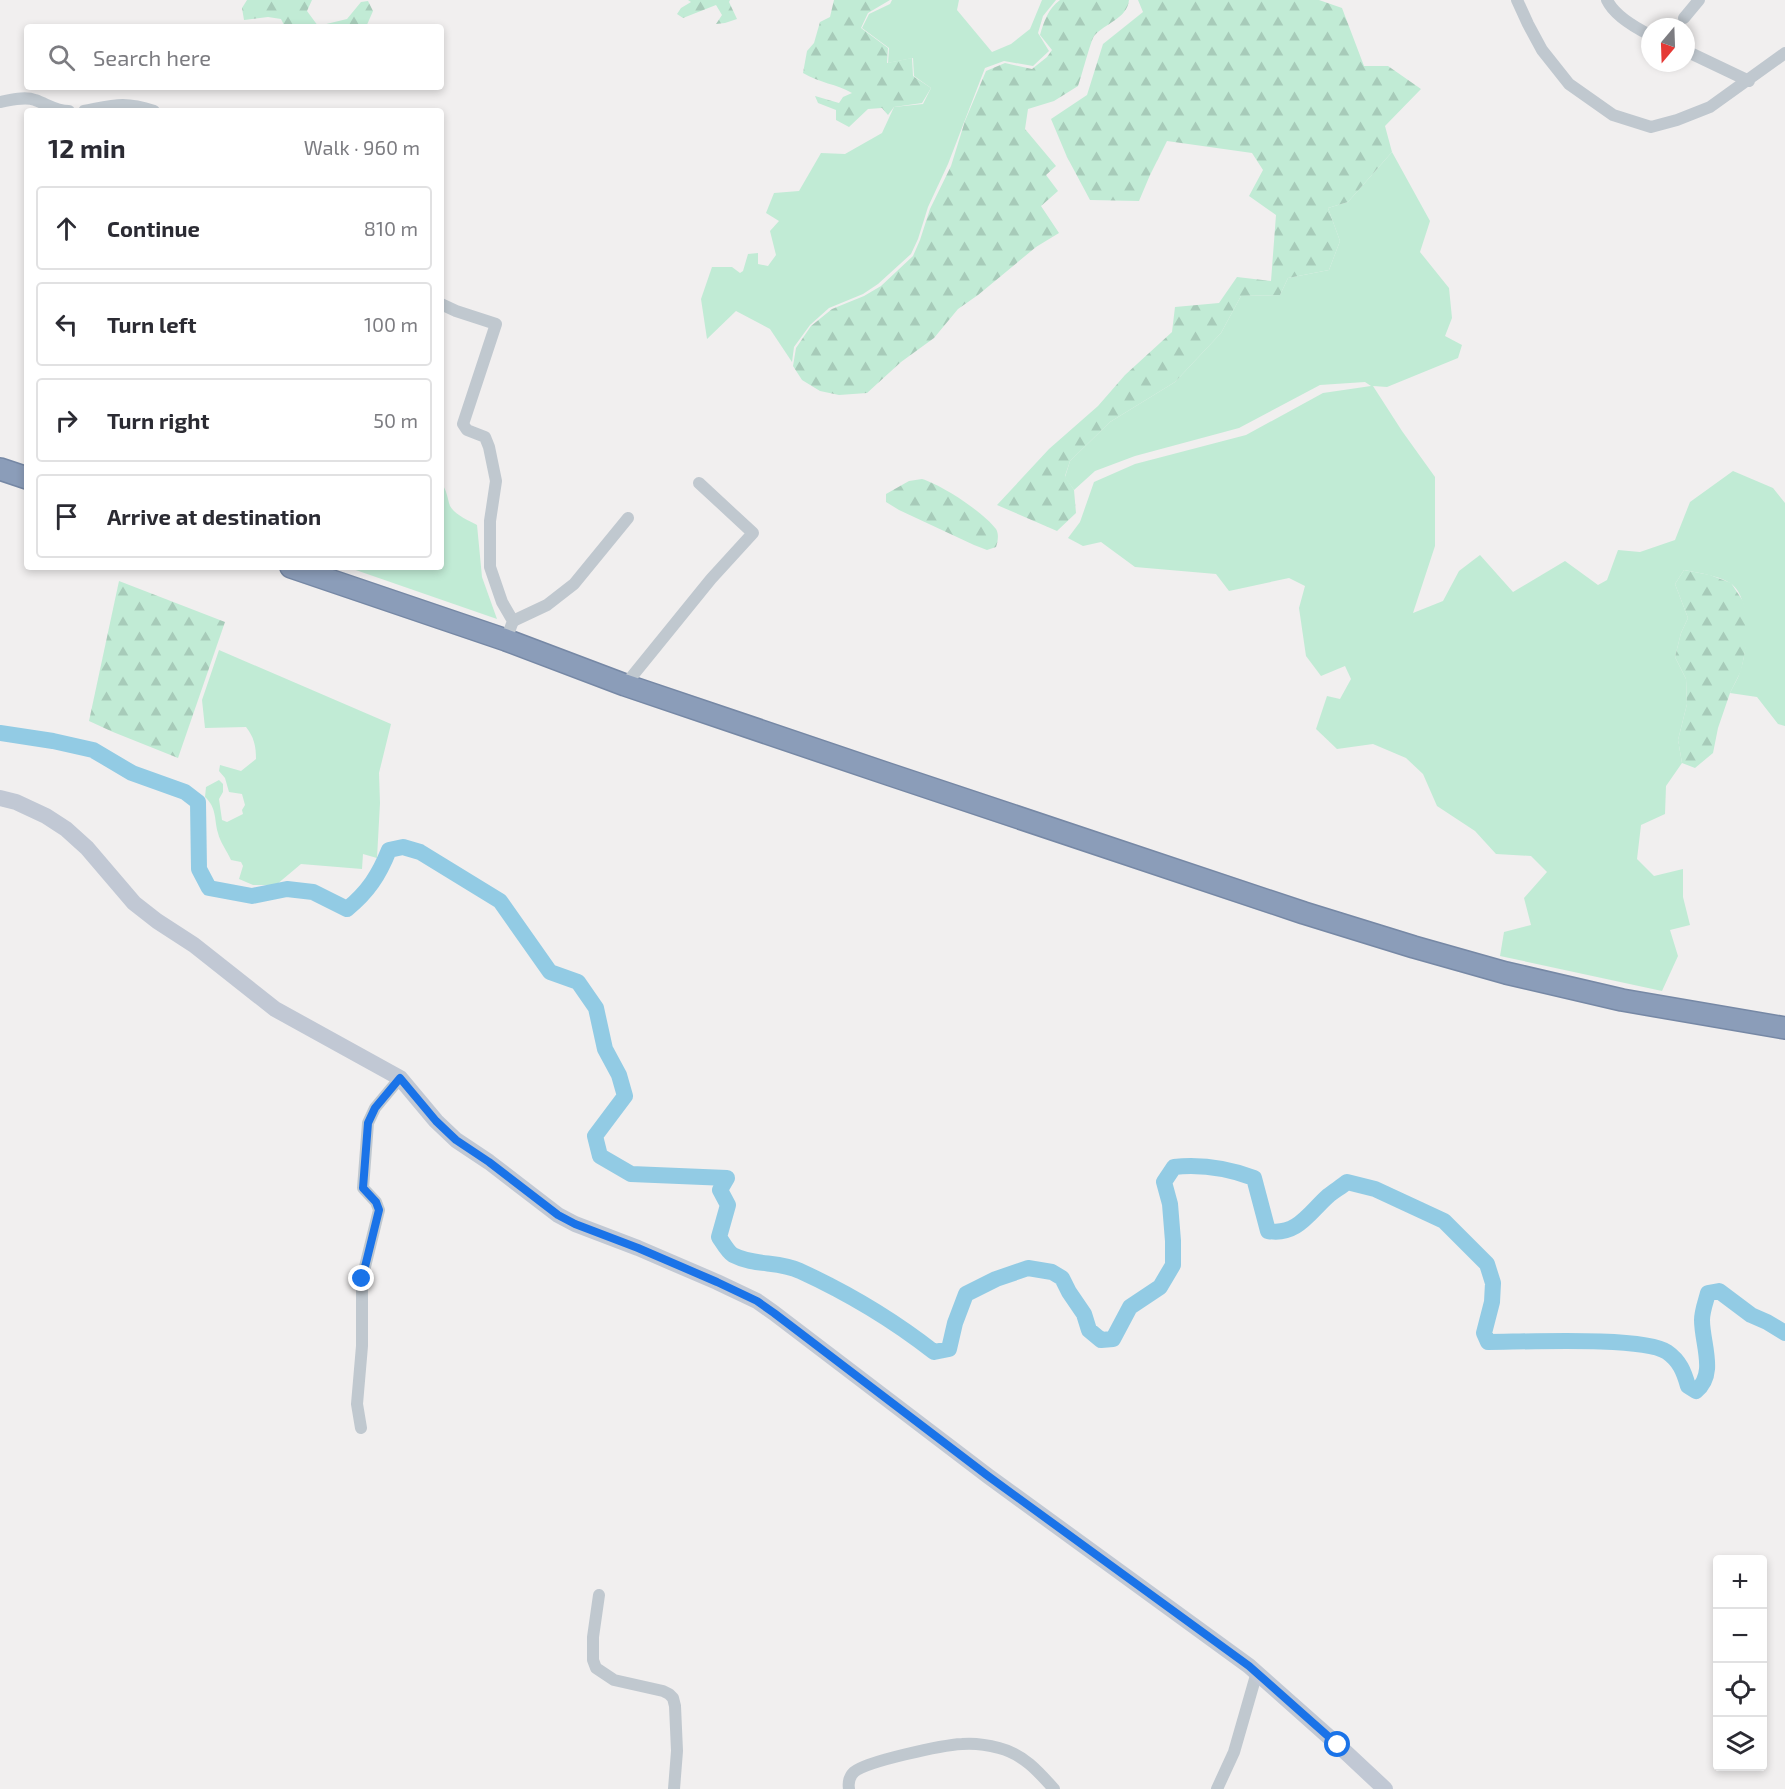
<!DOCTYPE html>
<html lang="en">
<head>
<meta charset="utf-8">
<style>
	body { margin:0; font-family:"Exo 2",sans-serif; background:#f2f2f3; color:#2b2b33 }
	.controls { position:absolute; right:18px; bottom:18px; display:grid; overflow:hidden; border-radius:6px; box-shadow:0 3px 9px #0003 }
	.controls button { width:54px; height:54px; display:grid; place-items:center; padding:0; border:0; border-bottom:2px solid #e1e1e2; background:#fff; color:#2b2b33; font:30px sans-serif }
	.compass { position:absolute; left:1641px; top:18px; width:54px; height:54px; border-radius:50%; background:#fff; box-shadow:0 3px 9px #0003; rotate:199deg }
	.stop { position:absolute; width:18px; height:18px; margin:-14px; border:4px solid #1a73e8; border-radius:50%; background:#fff }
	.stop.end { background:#1a73e8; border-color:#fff; box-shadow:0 2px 6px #0008 }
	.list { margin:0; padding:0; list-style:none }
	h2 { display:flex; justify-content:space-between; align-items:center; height:78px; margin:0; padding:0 24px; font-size:26px }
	h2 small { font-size:20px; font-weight:400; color:#7c7c81 }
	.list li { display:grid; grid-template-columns:39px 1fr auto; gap:18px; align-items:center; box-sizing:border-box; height:84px; margin:0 12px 12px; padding:0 12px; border:2px solid #e1e1e2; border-radius:6px }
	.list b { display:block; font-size:22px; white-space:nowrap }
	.list em { font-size:20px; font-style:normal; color:#7c7c81 }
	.icon { flex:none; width:33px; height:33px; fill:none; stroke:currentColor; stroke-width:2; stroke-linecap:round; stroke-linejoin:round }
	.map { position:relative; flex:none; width:1785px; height:1789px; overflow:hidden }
	.search { position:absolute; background:#fff; box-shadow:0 3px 9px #0003; left:24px; top:24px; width:420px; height:66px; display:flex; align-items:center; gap:15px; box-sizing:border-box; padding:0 21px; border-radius:6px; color:#7c7c81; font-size:22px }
	.panel { position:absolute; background:#fff; box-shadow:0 3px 9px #0003; left:24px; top:108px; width:420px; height:462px; border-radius:6px }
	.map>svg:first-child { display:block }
	.grass { fill:#c1ebd5 }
	.forest { fill:url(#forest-firs) }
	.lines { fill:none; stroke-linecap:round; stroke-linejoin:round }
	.river { stroke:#92cbe4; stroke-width:16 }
	.highway-casing { stroke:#7688a5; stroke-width:24 }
	.street { stroke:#c0c8cf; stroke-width:12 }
	.secondary { stroke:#c1c8d4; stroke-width:16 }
	.highway { stroke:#8b9db9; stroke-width:21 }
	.route { stroke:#1a73e8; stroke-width:8 }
</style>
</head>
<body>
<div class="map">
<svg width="1785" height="1789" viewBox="0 0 1785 1789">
	<defs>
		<pattern id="forest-firs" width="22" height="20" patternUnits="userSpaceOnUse" patternTransform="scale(1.5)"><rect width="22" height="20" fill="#c1ebd5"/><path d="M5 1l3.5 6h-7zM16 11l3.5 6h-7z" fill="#a7cbb9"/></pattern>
	</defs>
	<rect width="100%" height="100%" fill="#f1efef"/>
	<g class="grass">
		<polygon points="892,0 959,0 957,10 992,52 1011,44 1030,29 1042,0 1056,0 1043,16 1038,33 1049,51 1033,66 1004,61 985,68 948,164 928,207 918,239 911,254 878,284 863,294 829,308 810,325 794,347 792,362 770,329 736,311 707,339 701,299 712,267 732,267 740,273 743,271 748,254 758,253 758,264 768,266 776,255 770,231 779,221 766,213 774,193 799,191 821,153 845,154 882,133 894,107 923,104 931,88 914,76 913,58 888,63 889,48 862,28 869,14 890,4"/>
		<path d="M1392,152l38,69 -10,31 29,36 3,30 -7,18 17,9 -4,13 -71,29 -14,-1 29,45 33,46v69l-22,67 30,-12 16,-30 21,-16 33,37 52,-31 33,24 9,-5 11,-30 22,2 35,-12 15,-38 43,-31 40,17 12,15v223l-7,-2 -21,-27 -27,-4c3,-7 8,-14 10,-21 8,-22 12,-75 -10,-89 -13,-8 -32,-10 -46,-13l-9,14 13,34 -7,15 -6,24 11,22 1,25 -9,36 4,23 -16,23 -1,28 -24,11 -4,34 17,17 29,-7v28l7,28 -20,5 8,26 -16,35 -162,-35 4,-24 27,-7 -7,-27 23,-26 -16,-16 -35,-2 -21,-23 -38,-25 -14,-32 -17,-16 -33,-14 -36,5 -21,-20 11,-33 13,3 11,-20 -6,-13 -24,10 -15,-20 -7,-48 6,-22 -16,-8 -60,13 -13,-17 -81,-7 -34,-25 -18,4 -15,-8 12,-16 14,-40 41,-18 111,-29 77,-42 48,-7 -6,-4 -45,3 -81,43 -104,28 -40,15 -21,19 -9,-13 5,-16 40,-39 65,-40 46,-49 20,-37 39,-1 8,-17 41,-8 11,-29 -12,-33 20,-6z"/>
		<path d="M441,483c6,7 6,14 9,23 5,9 18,14 27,19l5,52 15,42 -150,-52h94z"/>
		<path d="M219,650l172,74 -12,49 1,30 -3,55 -14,-4 -1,15 -61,-5 -25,21h-23l-14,-6 4,-13 -2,-4 -10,-2c-4,-9 -11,-18 -13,-27 -4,-14 -1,-25 -13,-36l1,-10 13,-7 4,4v8l-4,7 3,21 5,2 16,-8 -1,-4 3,-5 -3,-11 -13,-2 -4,-14 -6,-7 1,-6 21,6 15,-12c0,-13 -2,-22 -10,-32l-41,1 -3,-28z"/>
	</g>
	<g class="forest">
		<polygon points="247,0 312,0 307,11 318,26 347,19 361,2 368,1 373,11 366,27 285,27 281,19 268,17 244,20 242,8"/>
		<polygon points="688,0 730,0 729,2 737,19 725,23 716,24 722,15 716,5 683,18 677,14 681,8 691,2"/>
		<path d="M834,0h56l-22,13 -7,15 27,20 -1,15 25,-5 1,18 18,12 -9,15 -28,4 -6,8 -6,-7 -14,1 -19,18 -13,-7v-10l-18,-7 -3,-7 24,7 4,-6 9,-4c-15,-9 -33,-10 -49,-20l4,-22 7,-8 6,-21 10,-5z"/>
		<path d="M1060,0h69c-2,19 -24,23 -35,36 -3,4 -13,42 -16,50l-24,15 -26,8 -3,20 31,37 -10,9 12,16 -17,15 18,27 -23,14 -58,48 -20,14 -24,29 -33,24 -34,31 -28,2 -19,-4 -18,-11 -9,-14 3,-18 15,-22 21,-17 32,-13 17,-10 32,-30 7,-16 10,-31 21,-43 14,-45 21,-50 19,-8 27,6 15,-12 5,-7 -12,-15c4,-14 8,-26 20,-35z"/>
		<polygon points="1138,0 1319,0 1342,8 1364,66 1388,66 1421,89 1385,126 1392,152 1348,202 1328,208 1340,241 1329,270 1288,278 1280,295 1241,296 1221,333 1175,382 1110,422 1070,461 1065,476 1074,490 1076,513 1057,531 997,505 1049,449 1098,406 1125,375 1172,332 1175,307 1219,303 1237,277 1271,281 1276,215 1249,196 1263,170 1252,153 1167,141 1150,175 1139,201 1090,200 1067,157 1051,119 1087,95 1103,44 1143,12"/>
		<path d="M922,479c20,6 61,33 74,50 3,5 2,12 0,18l-9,3 -13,-5 -75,-35 -13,-8v-8l23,-13z"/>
		<polygon points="1684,570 1710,575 1731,583 1743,601 1748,619 1747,642 1741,671 1730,693 1718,728 1713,753 1695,768 1682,763 1678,740 1687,704 1686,679 1675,657 1681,633 1688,618 1675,584"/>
		<polygon points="119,581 225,622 178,758 113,732 89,721"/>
	</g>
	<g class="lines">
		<path class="river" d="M0,733l53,8 40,9 39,23 53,19 13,10 1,67 10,19 43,8 35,-7 26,3 34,17c21,-17 32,-34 42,-59l14,-3 17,5 80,49 50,71 28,10 18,26 9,41 14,26 6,21 -30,40 5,20 31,18 96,4 -7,12 8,15 -9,32c4,6 9,15 14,18 21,11 47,6 67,16 48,22 93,49 134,81l15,-3 6,-26 11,-29 30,-15 32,-11 24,4 10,6 7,14 15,22 5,16 12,10 12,-1 17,-32 30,-20 13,-22v-24l-3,-37 -6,-22 10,-15c28,-3 53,1 80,11l14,53c29,5 41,-18 60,-35 6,-5 13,-9 19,-14l28,7 69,32 43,43 6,19 -1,19 -8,31 4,9c34,0 156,-6 179,10 13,9 17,20 21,34l8,5c21,-17 6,-47 6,-71 0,-9 4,-19 6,-27l11,-2 32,24 16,7 18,11"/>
		<defs>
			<g id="highway">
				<polyline points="0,469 27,478"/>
				<polyline points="291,567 506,640 625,685 888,774 1304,913 1414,947 1506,973 1622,1000 1785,1028"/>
			</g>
		</defs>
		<use href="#highway" class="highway-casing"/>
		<g class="street">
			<polyline points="1517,0 1528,24 1542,50 1569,84 1613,115 1651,127 1677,120 1710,107 1785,53"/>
			<path d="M1607,0c7,15 29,28 43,35"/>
			<polyline points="1684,18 1699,0"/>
			<polyline points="1686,51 1749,81"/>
			<path d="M0,102c11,-2 25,-6 35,-2 12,4 21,11 34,11"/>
			<path d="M84,111c31,-6 40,-10 70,0"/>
			<polyline points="441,304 456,311 496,324 463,424 467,430 485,437 489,447 496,481 490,521 490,567 502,602 513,621 506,640"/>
			<polyline points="513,621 547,605 574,584 628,518"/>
			<polyline points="625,685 711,579 753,533 699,483"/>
			<polyline points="361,1428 357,1404 362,1346 362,1279 379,1210 376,1202 363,1188 368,1123 375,1108 400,1078"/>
			<polyline points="599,1595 593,1637 593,1660 596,1668 614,1680 663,1691 669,1694 673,1698 675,1706 677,1751 674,1789"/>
			<path d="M849,1789c-1,-6 0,-12 5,-17 13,-11 89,-27 108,-28 12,-1 26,1 37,4 24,6 39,23 55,41"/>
			<polyline points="1217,1789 1234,1752 1257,1672"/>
		</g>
		<polyline class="secondary" points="0,798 16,802 46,816 66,829 87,848 134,903 157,921 194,945 275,1009 400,1078 436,1121 456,1140 489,1162 558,1215 575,1224 638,1248 717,1282 757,1301 774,1313 988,1476 1249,1666 1338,1745 1385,1789"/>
		<use href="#highway" class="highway"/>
	</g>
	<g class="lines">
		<polyline class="route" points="362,1279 379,1210 376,1202 363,1188 368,1123 375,1108 400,1078 436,1121 456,1140 489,1162 558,1215 575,1224 638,1248 717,1282 757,1301 774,1313 988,1476 1249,1666 1338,1745"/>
	</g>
</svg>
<div class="controls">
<button>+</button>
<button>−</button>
<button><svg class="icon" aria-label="locate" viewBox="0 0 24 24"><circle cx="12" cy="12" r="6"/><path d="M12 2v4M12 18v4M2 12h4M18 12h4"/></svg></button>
<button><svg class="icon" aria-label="layers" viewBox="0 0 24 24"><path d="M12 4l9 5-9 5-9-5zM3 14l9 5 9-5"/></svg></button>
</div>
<svg class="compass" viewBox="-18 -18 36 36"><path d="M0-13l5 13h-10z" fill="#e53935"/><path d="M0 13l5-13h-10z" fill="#7c7c81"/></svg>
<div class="stop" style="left:1338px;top:1745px"></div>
<div class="stop end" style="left:362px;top:1279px"></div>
<div class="search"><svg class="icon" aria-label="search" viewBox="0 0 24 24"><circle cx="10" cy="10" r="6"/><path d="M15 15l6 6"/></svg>Search here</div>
<section class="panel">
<h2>12 min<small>Walk · 960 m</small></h2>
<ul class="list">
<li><svg class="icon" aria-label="ahead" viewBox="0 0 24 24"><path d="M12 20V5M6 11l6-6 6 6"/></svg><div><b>Continue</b></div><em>810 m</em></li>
<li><svg class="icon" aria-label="left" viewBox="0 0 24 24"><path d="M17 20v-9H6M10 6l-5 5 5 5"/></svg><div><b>Turn left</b></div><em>100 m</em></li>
<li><svg class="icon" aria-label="right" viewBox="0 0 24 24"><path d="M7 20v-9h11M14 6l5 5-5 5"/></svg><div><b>Turn right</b></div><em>50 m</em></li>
<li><svg class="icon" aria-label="arrive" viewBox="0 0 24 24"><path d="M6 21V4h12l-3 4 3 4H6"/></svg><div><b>Arrive at destination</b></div></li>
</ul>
</section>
</div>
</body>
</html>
